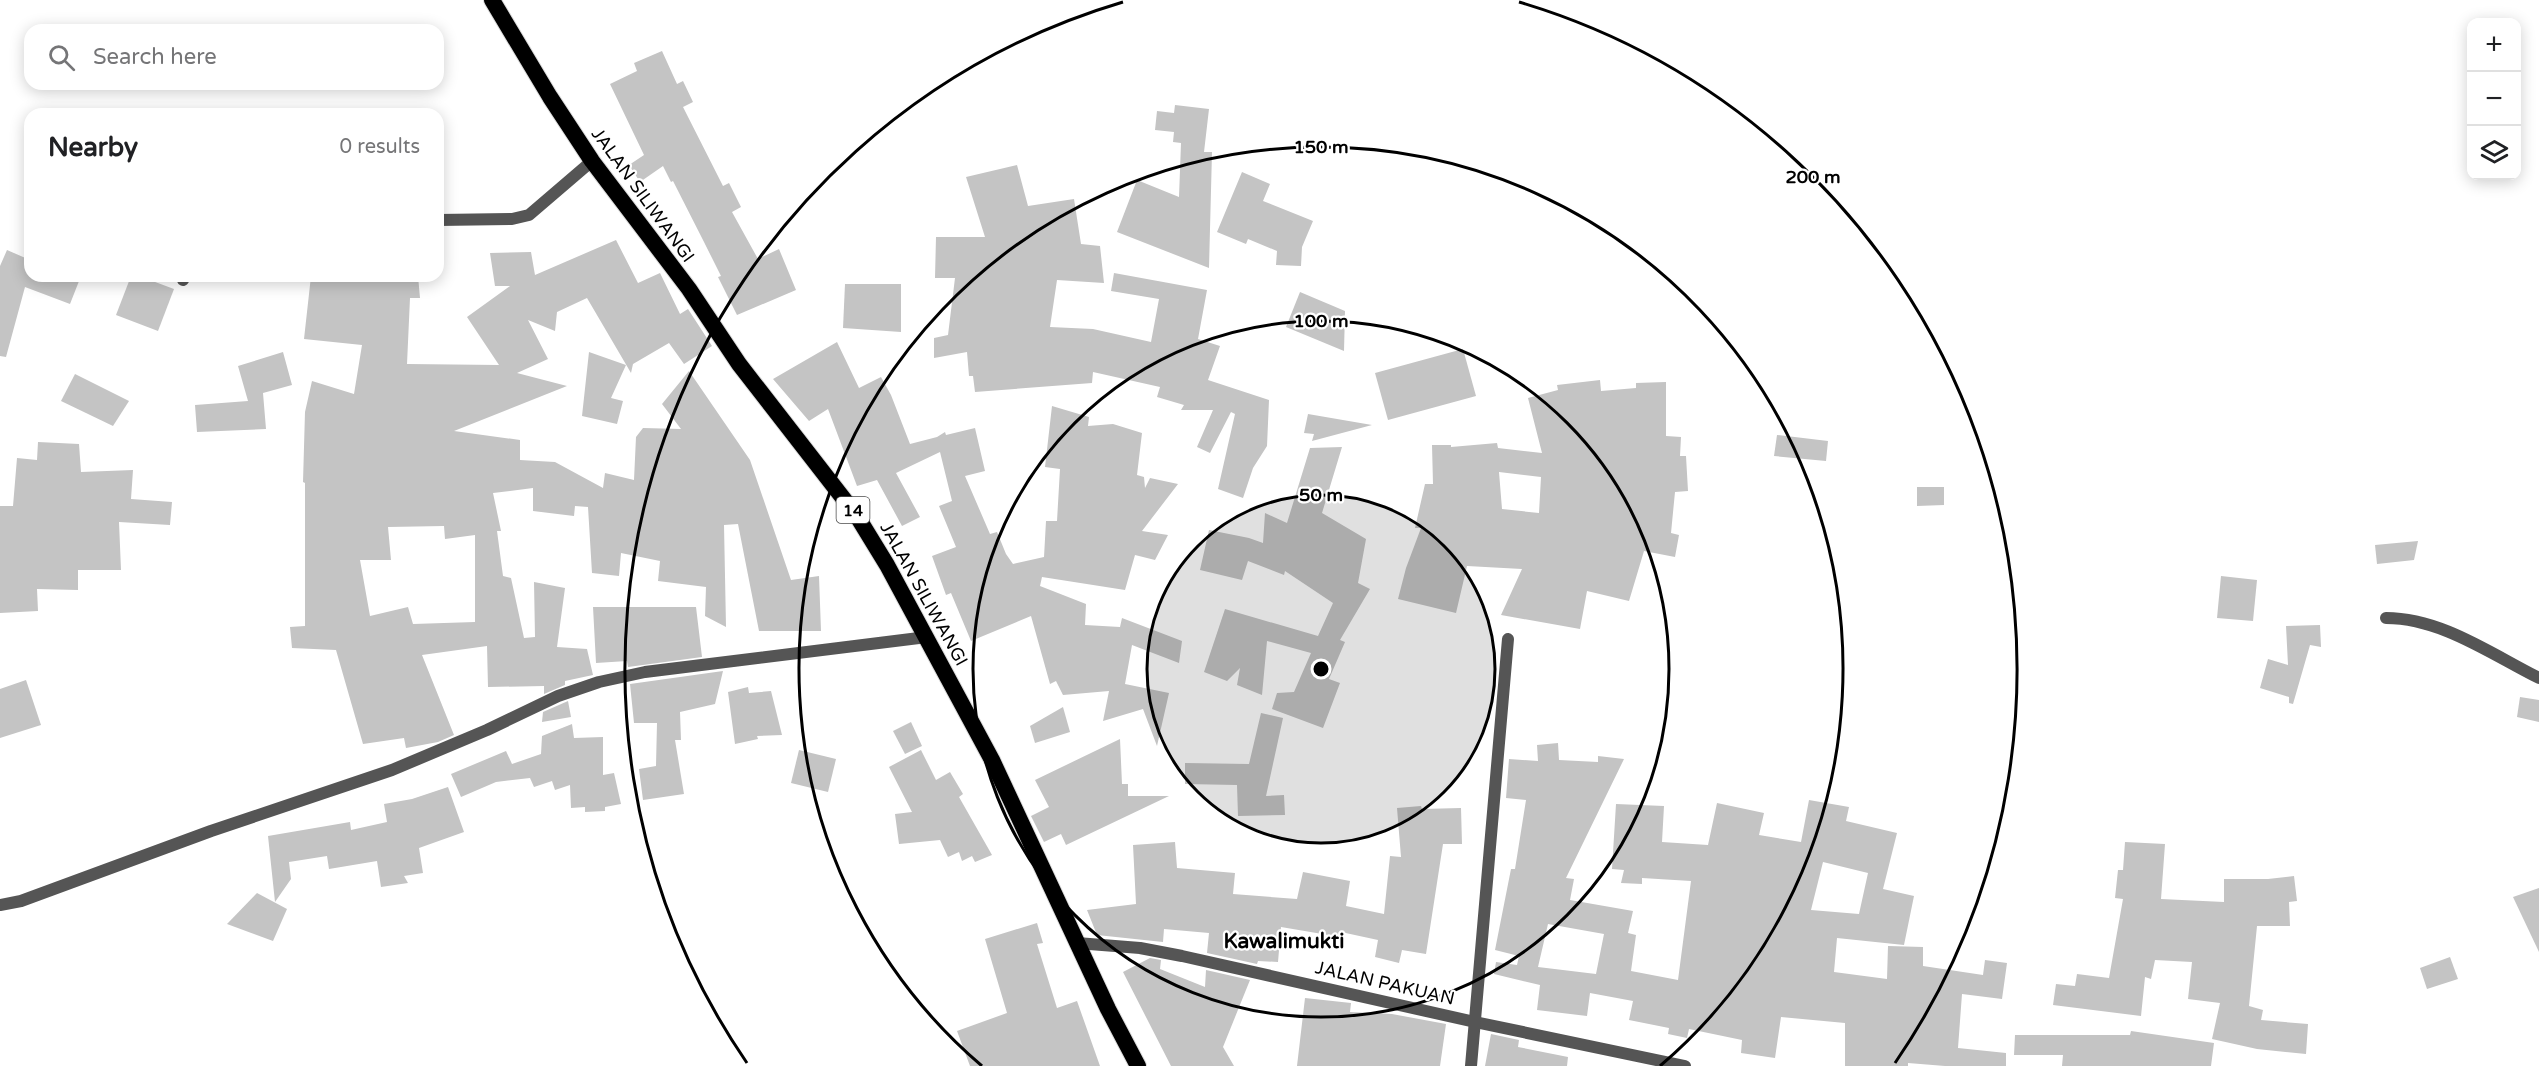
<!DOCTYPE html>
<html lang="en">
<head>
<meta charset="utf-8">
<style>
	body { margin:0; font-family:"Varela Round",sans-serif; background:#f6f6f6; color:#202124 }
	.controls { position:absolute; right:18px; top:18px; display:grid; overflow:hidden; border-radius:12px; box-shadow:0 3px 15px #0003 }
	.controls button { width:54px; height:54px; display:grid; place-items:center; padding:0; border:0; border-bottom:2px solid #e0e0e0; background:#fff; color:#202124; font:30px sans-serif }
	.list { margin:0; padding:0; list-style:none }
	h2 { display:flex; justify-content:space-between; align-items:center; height:78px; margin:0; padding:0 24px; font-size:26px }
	h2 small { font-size:20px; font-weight:400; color:#757577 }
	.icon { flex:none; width:33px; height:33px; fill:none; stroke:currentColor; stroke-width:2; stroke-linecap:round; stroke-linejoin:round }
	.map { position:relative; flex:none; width:2539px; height:1066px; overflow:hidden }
	.search { position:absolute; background:#fff; box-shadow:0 3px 15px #0003; left:24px; top:24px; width:420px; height:66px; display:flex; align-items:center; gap:15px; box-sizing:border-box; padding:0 21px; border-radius:18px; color:#757577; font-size:22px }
	.panel { position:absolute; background:#fff; box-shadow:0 3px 15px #0003; left:24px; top:108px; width:420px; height:174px; border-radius:18px }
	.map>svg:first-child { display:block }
	.building { fill:#c4c4c4; fill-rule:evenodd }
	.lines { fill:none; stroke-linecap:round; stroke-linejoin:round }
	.trunk-casing { stroke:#dbdbdb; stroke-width:18 }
	.minor { stroke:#555; stroke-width:12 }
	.trunk { stroke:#000; stroke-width:16 }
	.ring { fill:none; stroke:#000; stroke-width:3 }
	.labels { text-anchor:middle; stroke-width:4.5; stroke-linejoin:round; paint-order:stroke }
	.shield { fill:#fff; stroke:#4c4c4c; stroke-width:1.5 }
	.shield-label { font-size:16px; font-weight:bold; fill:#000 }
	.street-label { font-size:18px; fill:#000; stroke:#fff }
	.quarter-label { font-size:21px; font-weight:bold; fill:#000; stroke:#fff }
	.centre { fill:#000; stroke:#fff; stroke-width:3 }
	.ring-label { font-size:18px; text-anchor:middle; font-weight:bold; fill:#000; stroke:#fff; stroke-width:4.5; stroke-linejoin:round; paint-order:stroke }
</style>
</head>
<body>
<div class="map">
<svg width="2539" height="1066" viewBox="0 0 2539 1066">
	<rect width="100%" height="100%" fill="#fff"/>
	<g class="building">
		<polygon points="662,51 677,84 683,81 693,102 683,107 723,186 729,183 741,207 732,212 758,259 779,249 796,290 737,315 718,277 721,276 704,242 673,181 671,182 663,166 640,182 629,165 644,155 610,84 637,71 634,63"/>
		<polygon points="1175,105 1209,109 1204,152 1212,152 1209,268 1117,232 1137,180 1179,197 1181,143 1173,142 1174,132 1155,130 1157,111 1174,113"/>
		<polygon points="1017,165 1028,206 1074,199 1081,244 1100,246 1104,283 1057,280 1050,327 1093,329 1151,342 1159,299 1111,291 1114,273 1207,290 1198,339 1220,346 1208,380 1269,400 1267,446 1253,468 1243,498 1218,489 1235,414 1231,412 1210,453 1197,447 1213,410 1181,410 1184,405 1157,397 1160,387 1093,372 1092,383 975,392 973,376 969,376 967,352 934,358 934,338 948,335 955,278 935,278 936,237 985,237 966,177"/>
		<polygon points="1242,172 1270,184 1263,201 1313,221 1302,247 1301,266 1276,265 1277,251 1248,239 1246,244 1217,232"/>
		<path d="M616,240l22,43 22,-10 20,41 8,-5 24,37 -28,18 -15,-21 -36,21 -2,9 -44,-75 -30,14 -2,19 -27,-11 20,39 -31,14 50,13 -113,45 66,9v20l35,2 48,26 2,-15 29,7 2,-43 7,-9 38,1 -19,-25 27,-33 61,89 41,120 28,-4 2,55h-62l-21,-107 -14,1 2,102 -21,-11 1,-29 -48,-6 2,-20 -39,-8 -2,23 -27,-3 -4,-66 -13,-1 -1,10 -41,-5v-23l-40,5 8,38h-4l6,45 8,2 13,60 11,-1 -1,-55 31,6 -8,59 30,2 6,26 -28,6v4l-21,9v-8l-56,1 -1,-41 -65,9 32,80 -16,7 -32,6 -2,-10 -41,6 -27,-94 -44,-2 -2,-21 15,-1v-143l-2,-1 2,-70 7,-31 42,13 8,-49 -58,-6 7,-63h107l2,22h-10l-3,66 92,1 -32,-48 43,-31h-15l-5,-33 41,-1 4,23zM444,526l1,13 30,-4v87l-62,2 -5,-17 -38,9 -10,-56h31l-3,-33z"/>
		<polygon points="7,250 30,260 30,276 81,276 70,304 25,287 6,357 0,356 0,266"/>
		<polygon points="131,276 139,276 174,289 158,331 116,315"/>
		<polygon points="845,284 901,284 901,332 843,328"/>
		<polygon points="1300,292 1345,311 1344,351 1286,327"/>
		<polygon points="837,342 859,388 881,377 891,395 910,444 937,437 945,432 946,435 975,428 985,471 965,476 990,534 997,532 1006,554 1013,564 1044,557 1046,521 1057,521 1060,469 1045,467 1052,406 1089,417 1088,426 1113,424 1142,433 1137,475 1144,477 1145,488 1150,478 1178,484 1142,531 1168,535 1155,560 1135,555 1125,590 1042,577 1040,586 1086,604 1085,625 1120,627 1122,618 1182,641 1179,663 1132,645 1125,684 1169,693 1157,746 1143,709 1103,721 1109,691 1063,695 1056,681 1050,684 1031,616 971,641 951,593 946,595 932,556 956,547 939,506 952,501 940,452 896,473 920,517 902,526 877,480 857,486 828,409 809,421 773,379"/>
		<polygon points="1463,349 1476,396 1388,420 1375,373"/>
		<polygon points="283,352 292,385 263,393 266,429 197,432 195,405 248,401 238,366"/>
		<polygon points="589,352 626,365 611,398 623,401 617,424 582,416"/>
		<polygon points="75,374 129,401 113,426 61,401"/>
		<path d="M1600,380l1,11 35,-3v-5l30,-1v54l15,1 -1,19h6l2,35 -13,1 -4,41 8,2 -4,22 -31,-6 -15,50 -42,-10 -7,38 -79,-14 21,-46 -55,-3 -11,47 -58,-14 8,-31 15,-40h-6l10,-44h8l-1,-39h19v2l46,-4 1,5 44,5 -14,-55 30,-8 -1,-5zM1499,472l42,5 -2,36 -37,-4z"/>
		<polygon points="1308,414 1372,425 1312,441 1314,434 1304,433"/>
		<polygon points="1777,435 1828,441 1826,461 1774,456"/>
		<polygon points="38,442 79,444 81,472 133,470 131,499 172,502 170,525 119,522 121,570 78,570 78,590 37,589 38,611 0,613 0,506 13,506 17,458 37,460"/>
		<polygon points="1342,447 1322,513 1366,539 1358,583 1370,589 1340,640 1345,642 1329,679 1340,683 1323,728 1272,709 1277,693 1294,692 1311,653 1267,641 1262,695 1237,685 1240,668 1227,681 1204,672 1225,609 1318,636 1333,603 1285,571 1284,575 1248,561 1242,580 1200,570 1209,530 1249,538 1263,543 1265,513 1287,523 1310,448"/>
		<polygon points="1917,487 1944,487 1944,505 1917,506"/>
		<polygon points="2418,541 2414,560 2377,564 2375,545"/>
		<polygon points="2221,576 2257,580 2253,621 2217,618"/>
		<polygon points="593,607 696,607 702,657 628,667 627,661 596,663"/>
		<polygon points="2320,625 2321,647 2310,645 2293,704 2289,703 2289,697 2260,688 2268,659 2288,665 2286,626"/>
		<polygon points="723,671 715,704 680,712 681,740 675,740 684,794 643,800 639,769 656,766 657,723 634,723 630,684"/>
		<polygon points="26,680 41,725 0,738 0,689"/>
		<polygon points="748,687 749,693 771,691 782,735 757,736 758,739 735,744 728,692"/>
		<polygon points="2520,697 2539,700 2539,722 2517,717"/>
		<polygon points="568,701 571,717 542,722 543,712"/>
		<polygon points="1063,707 1070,732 1035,743 1030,726"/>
		<polygon points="1261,713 1283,718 1266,796 1284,795 1285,815 1238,816 1237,785 1185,784 1185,763 1249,764"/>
		<polygon points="911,722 922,746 905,754 893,731"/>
		<polygon points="572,724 574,738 603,737 603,775 614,773 621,804 605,807 605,811 585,812 585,807 571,808 570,785 555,790 552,781 534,787 530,778 496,782 461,797 451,774 506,751 512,764 541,754 542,736"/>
		<polygon points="1120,739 1122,784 1128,784 1128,796 1169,796 1066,845 1061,834 1044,842 1031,816 1049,807 1035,780"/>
		<path d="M1558,743l1,17 39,2v-6l26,3 -58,119 8,1 -4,21 63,11 -5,22 8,2 -5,36 47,9 13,-99 -49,-3v6l-21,-1 3,-13 -12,-1 4,-65 48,2 -2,36 46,3 9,-42 47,10 -5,22 42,7 8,-42 40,7 -3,14 51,12 -14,56 31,7 -10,49 -67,-7 -3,34 53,7 1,-33 35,1v19l60,9 2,-15 22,3 -5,36 -40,-5 -4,54 48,5v13h-61l-37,-3v3h-63v-43l-64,-6 -6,41 -34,-5 1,-13 -53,-11 -2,9 -19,-4 1,-6 -40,-8 4,-19 -43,-8 -3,23 -50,-6 3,-25 -46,-11 2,-12 21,3 2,-9 -24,-6 16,-81h4l11,-69 -20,-2 3,-39 29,2 -1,-16zM1823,862l45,11 -9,41 -48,-4zM1548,924l56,10 -8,40 -58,-7z"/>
		<polygon points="799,750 836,759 828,792 791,783"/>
		<polygon points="921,750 936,780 950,772 963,794 959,797 992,855 975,862 972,856 962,861 959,852 948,857 940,840 899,844 895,814 912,812 889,767"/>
		<polygon points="448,787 464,832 419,848 423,873 404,876 408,883 381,887 377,861 329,869 327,856 289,862 291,879 275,902 268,836 350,822 351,830 387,822 384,804 412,799"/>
		<polygon points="1421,806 1422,809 1461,808 1462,844 1443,844 1426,954 1402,950 1399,963 1375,957 1378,940 1341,932 1340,937 1281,927 1278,962 1258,961 1257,964 1207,953 1209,933 1164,929 1163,942 1097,935 1087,910 1136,904 1133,845 1175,842 1177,868 1235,873 1233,894 1297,899 1303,872 1350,881 1346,906 1384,914 1390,856 1401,857 1397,808"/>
		<polygon points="2125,842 2165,844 2161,899 2224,902 2224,879 2268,879 2294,876 2297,901 2289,902 2290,926 2257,926 2249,1006 2263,1010 2261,1020 2308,1024 2306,1054 2257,1049 2212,1039 2220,1003 2188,999 2192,962 2155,960 2151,979 2145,977 2141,1016 2053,1005 2056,984 2075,986 2077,974 2109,978 2123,899 2115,898 2118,870 2123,870"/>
		<polygon points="2539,888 2539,952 2513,897"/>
		<polygon points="257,893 287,909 273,941 227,924"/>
		<polygon points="1037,923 1043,943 1037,944 1057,1008 1077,1001 1100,1066 970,1066 957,1031 1007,1013 985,939"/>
		<polygon points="2450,957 2458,979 2427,989 2420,968"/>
		<polygon points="1150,958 1161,960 1160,969 1205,987 1206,970 1250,980 1223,1047 1234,1066 1171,1066 1123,972"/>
		<polygon points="1305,998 1351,1003 1350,1012 1392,1014 1446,1024 1440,1066 1297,1066"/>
		<polygon points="2131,1031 2214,1043 2211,1066 2062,1066 2063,1055 2014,1055 2015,1035 2130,1035"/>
		<polygon points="1491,1034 1519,1040 1518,1047 1568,1057 1567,1066 1485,1066"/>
	</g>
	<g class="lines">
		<defs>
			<polyline id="trunk" points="492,0 550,97 592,161 689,289 739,364 857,516 887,565 992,760 1108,1009 1138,1066"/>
		</defs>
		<use href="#trunk" class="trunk-casing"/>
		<g class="minor">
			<polyline points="438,220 512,219 529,215 592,161"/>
			<polyline points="183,280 185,276"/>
			<path d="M2386,618c55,0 105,36 153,60"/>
			<polyline points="0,905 21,901 211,831 392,770 487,730 558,696 599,682 645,672 927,637"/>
			<polyline points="1077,943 1140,948 1182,956 1475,1022 1685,1066"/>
			<polyline points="1471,1066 1508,639"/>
		</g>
		<use href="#trunk" class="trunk"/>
	</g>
	<circle cx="1321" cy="669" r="174" fill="#000" fill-opacity=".12"/>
	<g class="ring">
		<circle cx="1321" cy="669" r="174"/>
		<circle cx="1321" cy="669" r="348"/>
		<path d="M982 1066A522 522 0 1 1 1660 1066"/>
		<path d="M747 1063A696 696 0 0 1 1123 2M1519 2A696 696 0 0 1 1895 1063"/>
	</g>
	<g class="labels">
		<rect class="shield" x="836.5" y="497" width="33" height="26" rx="4.5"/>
		<g class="shield-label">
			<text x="853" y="516">14</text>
		</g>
		<g class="street-label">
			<text transform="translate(643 195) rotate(54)" y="6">JALAN SILIWANGI</text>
			<text transform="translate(924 594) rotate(61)" y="6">JALAN SILIWANGI</text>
			<text transform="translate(1385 983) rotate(13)" y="6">JALAN PAKUAN</text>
		</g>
		<g class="quarter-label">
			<text x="1284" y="948">Kawalimukti</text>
		</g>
	</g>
	<circle cx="1321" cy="669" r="9" class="centre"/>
	<g class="ring-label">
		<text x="1321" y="153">150 m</text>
		<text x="1813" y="183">200 m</text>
		<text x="1321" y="327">100 m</text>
		<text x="1321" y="501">50 m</text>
	</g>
</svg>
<div class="controls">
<button>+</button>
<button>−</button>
<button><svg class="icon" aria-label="layers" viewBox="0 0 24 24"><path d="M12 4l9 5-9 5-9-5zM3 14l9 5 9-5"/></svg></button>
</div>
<div class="search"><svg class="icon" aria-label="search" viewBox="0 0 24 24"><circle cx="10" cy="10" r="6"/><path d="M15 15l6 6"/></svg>Search here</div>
<section class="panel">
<h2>Nearby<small>0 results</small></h2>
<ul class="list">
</ul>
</section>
</div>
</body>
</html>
